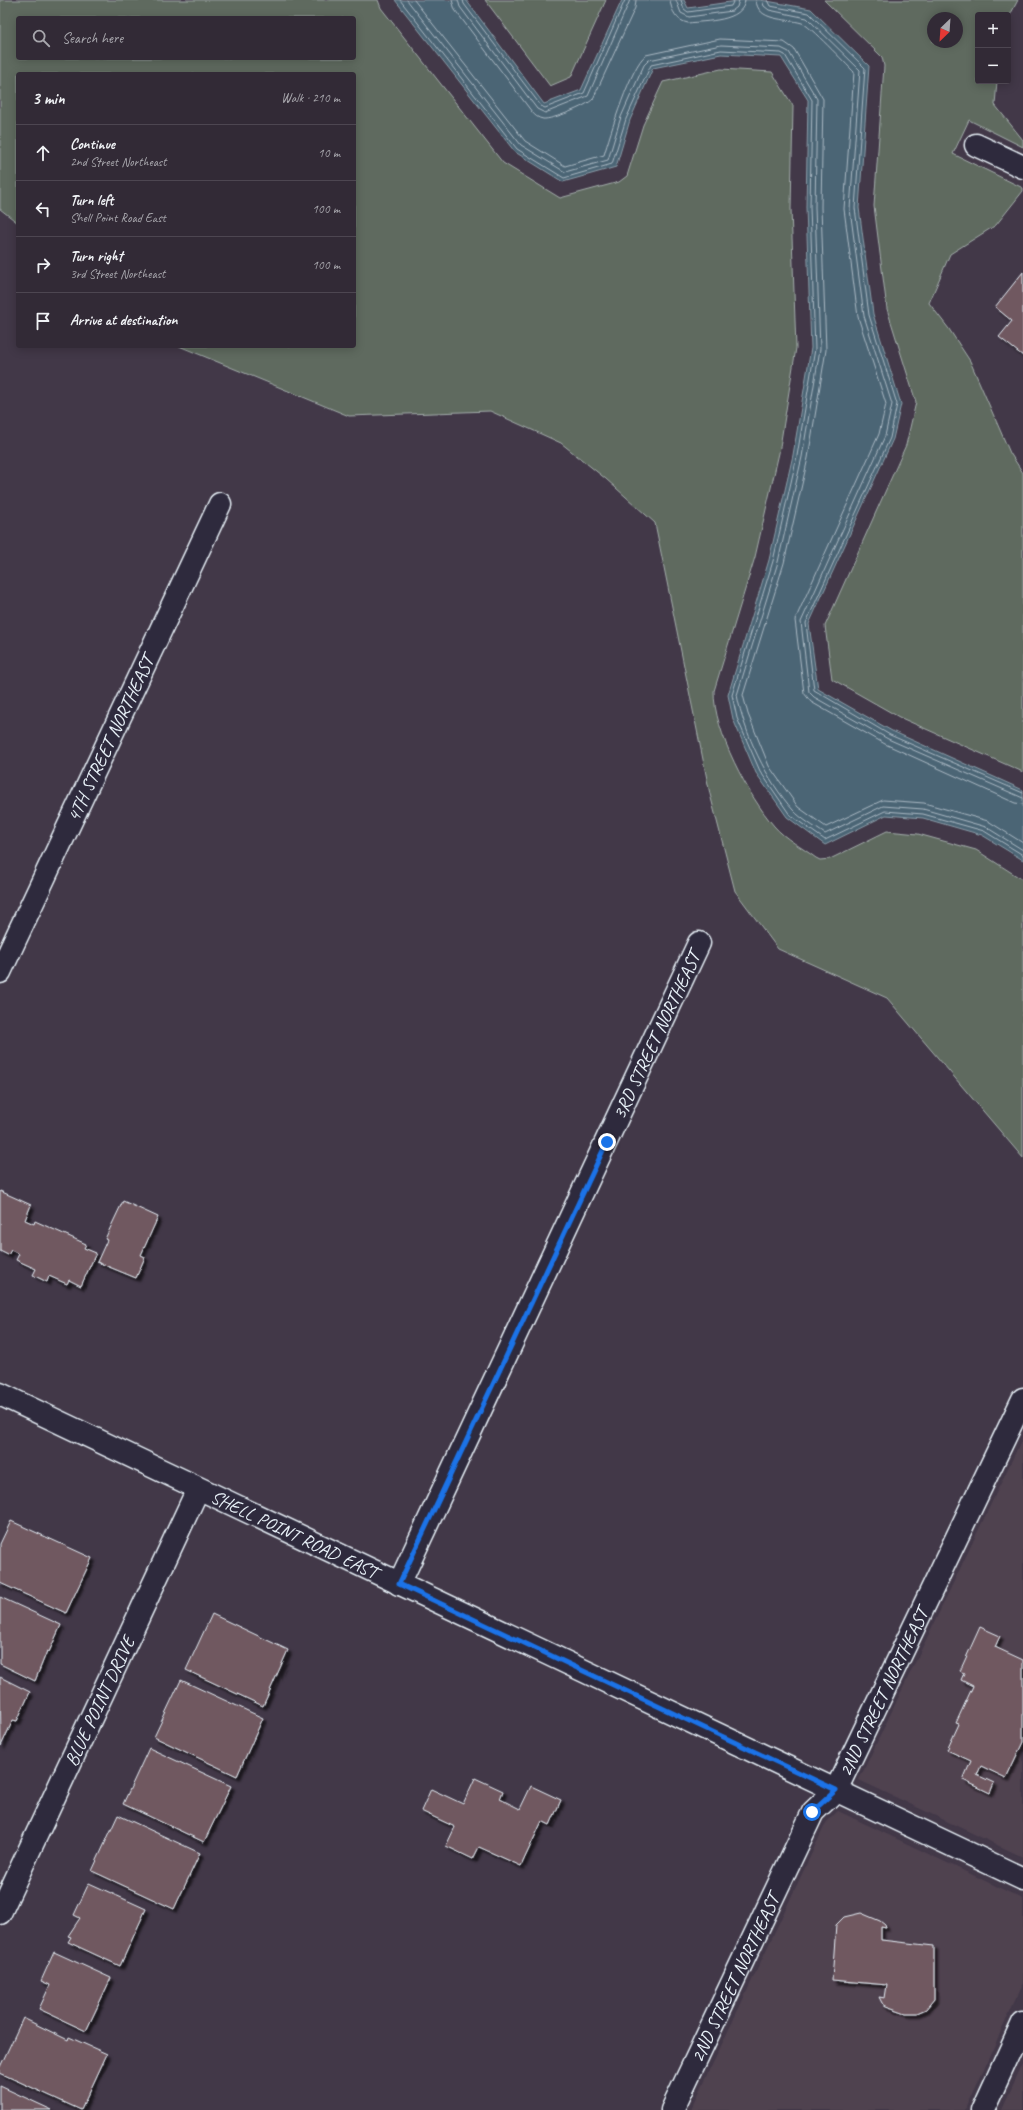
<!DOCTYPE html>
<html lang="en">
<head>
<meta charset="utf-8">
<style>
	body { margin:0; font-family:Caveat,sans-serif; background:#3a323e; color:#f1f3f6 }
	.controls { position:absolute; right:12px; top:12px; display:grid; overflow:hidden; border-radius:4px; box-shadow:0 2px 10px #0003 }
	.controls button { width:36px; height:36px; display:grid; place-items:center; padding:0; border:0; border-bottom:1px solid #4d4651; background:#322a36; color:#f1f3f6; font:20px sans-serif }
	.compass { position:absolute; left:927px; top:12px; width:36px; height:36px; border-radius:50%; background:#322a36; box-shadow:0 2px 10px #0003; rotate:205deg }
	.stop { position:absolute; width:12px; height:12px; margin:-9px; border:3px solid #1a73e8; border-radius:50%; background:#fff }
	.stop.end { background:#1a73e8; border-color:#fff; box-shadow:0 1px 4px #0008 }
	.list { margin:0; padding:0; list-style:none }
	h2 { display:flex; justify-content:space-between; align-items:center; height:52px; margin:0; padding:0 16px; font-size:17px }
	h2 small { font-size:13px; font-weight:400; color:#a8a7ad }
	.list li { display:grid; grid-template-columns:26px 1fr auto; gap:12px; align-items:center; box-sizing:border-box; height:56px; padding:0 16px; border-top:1px solid #4d4651 }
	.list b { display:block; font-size:15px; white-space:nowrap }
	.list p { margin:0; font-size:13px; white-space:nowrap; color:#a8a7ad }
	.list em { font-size:13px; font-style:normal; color:#a8a7ad }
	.icon { flex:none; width:22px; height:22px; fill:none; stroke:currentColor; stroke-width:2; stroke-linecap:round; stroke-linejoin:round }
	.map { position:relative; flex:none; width:1023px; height:2110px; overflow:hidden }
	.search { position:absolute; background:#322a36; box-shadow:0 2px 10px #0003; left:16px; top:16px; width:340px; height:44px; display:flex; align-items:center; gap:10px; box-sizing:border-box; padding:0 14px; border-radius:4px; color:#a8a7ad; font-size:15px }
	.panel { position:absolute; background:#322a36; box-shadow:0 2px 10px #0003; left:16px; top:72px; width:340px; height:276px; border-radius:4px }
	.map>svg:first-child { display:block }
	.built { fill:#504250 }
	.green { fill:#5f6a5f; stroke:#a4aeac; fill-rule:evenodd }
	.water { fill:#4c6575; stroke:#8a9da9 }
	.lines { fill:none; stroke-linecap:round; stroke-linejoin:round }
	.shore { stroke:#aab9c4; stroke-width:1 }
	.building { fill:#705861; stroke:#e8f1f8; filter:url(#shadow) }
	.minor-casing { stroke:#e8f1f8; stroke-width:25 }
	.minor { stroke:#2f2a3d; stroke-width:22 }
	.route { stroke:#1a73e8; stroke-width:5 }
	.labels { text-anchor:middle; stroke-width:4; stroke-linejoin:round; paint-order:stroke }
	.street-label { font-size:19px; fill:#e8f1f8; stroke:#2f2a3d }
</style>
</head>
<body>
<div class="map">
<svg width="1023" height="2110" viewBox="0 0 1023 2110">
	<defs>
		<filter id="shadow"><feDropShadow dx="3.5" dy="3.5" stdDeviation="1" flood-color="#0009"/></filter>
	</defs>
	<rect width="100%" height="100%" fill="#423848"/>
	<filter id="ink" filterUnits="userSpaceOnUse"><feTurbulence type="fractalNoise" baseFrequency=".025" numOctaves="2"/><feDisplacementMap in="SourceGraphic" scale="8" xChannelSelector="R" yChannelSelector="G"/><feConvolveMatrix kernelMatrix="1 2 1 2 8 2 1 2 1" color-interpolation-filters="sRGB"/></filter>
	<g filter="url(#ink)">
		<g class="built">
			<polygon points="1023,1437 1023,1857 859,1780"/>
			<polygon points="838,1811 1023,1899 1023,1983 965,2110 691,2110 826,1823"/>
			<polygon points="1023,2064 1023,2110 1002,2110"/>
		</g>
		<g class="green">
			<path d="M0,0h378l3,8 122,155 57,35 59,-16 8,-6 16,-51 20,-43 58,-13 51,3 21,34 -2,103 5,139 -17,105 -24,104 -41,134c-1,39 35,106 60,135 11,13 29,22 42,32l4,2 10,-1 57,-28 31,3 58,16 47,30v278l-136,-160 -109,-49 -43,-58 -25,-97 -55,-271 -49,-44 -45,-36 -71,-32 -141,5 -170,-70h175v-272h-336v149l-18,-14zM18,18h336v40h-336z"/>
			<polygon points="485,0 606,0 571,77 550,86"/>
			<path d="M824,0h194l-10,19v-4h-30v66h19l-2,24 28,35v7l-54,-27 -16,34 70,34v3l-27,34 -46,29 -21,49 20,26 21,32 40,92 13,20v299l-124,-55 -67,-38 -7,-53 81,-181 10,-43 -29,-93 -13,-103 10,-140 -2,-9zM933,18h24v24h-24z"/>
		</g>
		<polygon class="water" points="395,0 466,0 544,104 581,90 622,0 684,0 688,8 744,0 761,0 811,9 869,66 859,208 873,314 901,404 893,439 809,624 818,689 892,731 1023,790 1023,860 982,835 923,818 886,815 825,845 787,817 756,773 733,719 728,695 769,560 793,455 811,348 806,207 808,100 781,57 721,54 653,68 630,120 616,167 563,182 515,152"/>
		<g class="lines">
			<g class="shore">
				<polyline points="400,0 517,149 564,178 612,164 626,119 651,65 721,50 781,53 785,55 812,100 810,207 815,349 797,456 773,561 732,695 737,718 760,771 790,815 825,840 885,811 923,814 984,831 1023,855"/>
				<path d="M407,0l114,145 44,27 43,-12 13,-43 23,-52 5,-5 72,-15 60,3 8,4 28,47 -2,108 5,142 -18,108 -24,105 -41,133c7,38 30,86 56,115 8,9 22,17 32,24l58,-28 40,3 63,18 37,23"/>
				<path d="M414,0l111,141 40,25 39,-11c6,-20 27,-90 42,-100l74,-16 64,3 10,7 29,50 -2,108 5,143 -18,108 -24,105 -41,132 5,19 21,52 29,41 28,20 57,-27 41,3 64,18 35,22"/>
				<path d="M452,0l3,10 77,102c3,4 6,6 11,7 9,1 44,-13 50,-20l42,-91 1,-8"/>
				<polyline points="458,0 460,7 537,109 545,113 588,96 630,0"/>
				<polyline points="463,0 464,4 541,106 545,108 584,93 625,0"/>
				<path d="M670,0c1,11 7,21 18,23 17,-2 56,-1 57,-23"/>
				<polyline points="676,0 681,13 689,17 732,11 737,7 739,0"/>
				<polyline points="681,0 684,9 688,12 731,6 734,0"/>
				<path d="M756,0c1,22 30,18 46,23 7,2 44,41 52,49l-10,137 14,108 28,87 -7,30 -84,186 9,73 7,9 74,42 130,59 8,1"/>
				<polyline points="762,0 764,6 769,10 807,18 860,70 850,209 864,316 892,404 885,436 801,622 809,692 814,697 888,739 1023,798"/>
				<polyline points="767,0 770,6 809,13 865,68 855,208 869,315 897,404 890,438 806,623 814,690 890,735 1023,793"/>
			</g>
		</g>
		<g class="building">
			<polygon points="1023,272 1023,356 999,337 1012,321 995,307"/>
			<polygon points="0,1191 31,1205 25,1220 34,1224 35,1221 86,1244 84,1248 96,1253 81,1286 69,1280 67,1284 49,1276 47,1282 33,1275 36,1269 16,1260 19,1254 11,1250 8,1255 0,1251"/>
			<polygon points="123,1201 158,1217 141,1255 145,1257 136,1278 97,1262 107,1240 105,1239"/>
			<polygon points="11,1521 92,1558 66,1613 0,1583 0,1544"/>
			<polygon points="0,1597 61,1625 49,1652 47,1651 35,1681 0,1664"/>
			<polygon points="212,1614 288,1650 263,1706 186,1670"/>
			<polygon points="980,1627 1000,1636 995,1647 1023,1660 1023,1742 1006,1778 981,1766 977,1775 994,1783 990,1793 963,1780 971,1761 947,1750 959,1724 956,1723 973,1686 961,1680 964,1673 960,1671"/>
			<polygon points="0,1677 30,1692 17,1721 13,1720 1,1746"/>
			<polygon points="181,1680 263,1718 237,1776 154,1737"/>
			<polygon points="149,1748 231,1786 204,1842 123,1804"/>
			<polygon points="475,1778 503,1791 500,1799 520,1809 531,1786 561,1800 550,1825 542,1821 521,1866 479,1847 473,1859 446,1846 455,1827 421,1811 431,1789 463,1804"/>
			<polygon points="118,1815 200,1853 174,1909 92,1871"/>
			<polygon points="89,1883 146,1909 120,1966 68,1942 71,1937 68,1936 80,1918 74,1915"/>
			<polygon points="861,1913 880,1921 885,1925 886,1928 881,1927 881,1940 934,1946 934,1999 926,2009 917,2013 906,2013 886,2006 882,2003 879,1997 885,1998 887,1985 832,1980 836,1925 844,1917"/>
			<polygon points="54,1952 111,1978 86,2031 39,2009 50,1985 41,1981"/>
			<polygon points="23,2018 68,2040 69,2037 107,2054 81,2110 0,2073 0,2067"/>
			<polygon points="0,2086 52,2110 0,2110"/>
		</g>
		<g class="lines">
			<defs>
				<g id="minor">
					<polyline points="976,145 1023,167"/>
					<path id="s1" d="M0,972l220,-468"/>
					<path id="s2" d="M0,1394l1023,485"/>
					<path id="s3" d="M399,1584l300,-641"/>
					<path id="s4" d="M0,1913l198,-424"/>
					<path id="s5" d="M672,2110l141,-298 23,-22 187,-391"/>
					<polyline points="983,2110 1023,2023"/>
				</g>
			</defs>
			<use href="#minor" class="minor-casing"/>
			<use href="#minor" class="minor"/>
		</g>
	</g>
	<g class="lines" filter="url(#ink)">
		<polyline class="route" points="607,1142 399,1584 836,1790 812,1812"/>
	</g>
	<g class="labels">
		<g class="street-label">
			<text dy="7" stroke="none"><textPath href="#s1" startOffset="258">4TH STREET NORTHEAST</textPath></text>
			<text dy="7" stroke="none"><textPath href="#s3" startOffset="606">3RD STREET NORTHEAST</textPath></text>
			<text dy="7" stroke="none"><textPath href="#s2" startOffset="326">SHELL POINT ROAD EAST</textPath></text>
			<text dy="7" stroke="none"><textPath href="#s5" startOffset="470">2ND STREET NORTHEAST</textPath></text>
			<text dy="7" stroke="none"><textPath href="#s4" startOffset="234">BLUE POINT DRIVE</textPath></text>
			<text dy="7" stroke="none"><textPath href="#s5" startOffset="146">2ND STREET NORTHEAST</textPath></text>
		</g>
	</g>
</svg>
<div class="controls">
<button>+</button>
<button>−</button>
</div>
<svg class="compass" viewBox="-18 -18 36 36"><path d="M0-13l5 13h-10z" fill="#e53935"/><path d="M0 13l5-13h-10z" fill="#a8a7ad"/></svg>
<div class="stop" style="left:812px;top:1812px"></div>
<div class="stop end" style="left:607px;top:1142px"></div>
<div class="search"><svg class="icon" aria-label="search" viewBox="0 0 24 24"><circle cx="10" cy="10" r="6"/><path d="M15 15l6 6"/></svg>Search here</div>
<section class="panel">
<h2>3 min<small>Walk · 210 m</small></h2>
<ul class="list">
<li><svg class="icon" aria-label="ahead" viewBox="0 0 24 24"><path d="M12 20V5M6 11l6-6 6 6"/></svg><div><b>Continue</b><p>2nd Street Northeast</p></div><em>10 m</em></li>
<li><svg class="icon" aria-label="left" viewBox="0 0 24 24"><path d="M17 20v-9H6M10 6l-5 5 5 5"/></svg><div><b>Turn left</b><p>Shell Point Road East</p></div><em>100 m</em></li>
<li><svg class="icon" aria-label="right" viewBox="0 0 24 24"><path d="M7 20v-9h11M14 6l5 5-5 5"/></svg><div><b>Turn right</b><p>3rd Street Northeast</p></div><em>100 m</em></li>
<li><svg class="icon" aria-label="arrive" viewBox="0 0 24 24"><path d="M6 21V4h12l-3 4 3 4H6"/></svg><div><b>Arrive at destination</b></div></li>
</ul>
</section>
</div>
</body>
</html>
